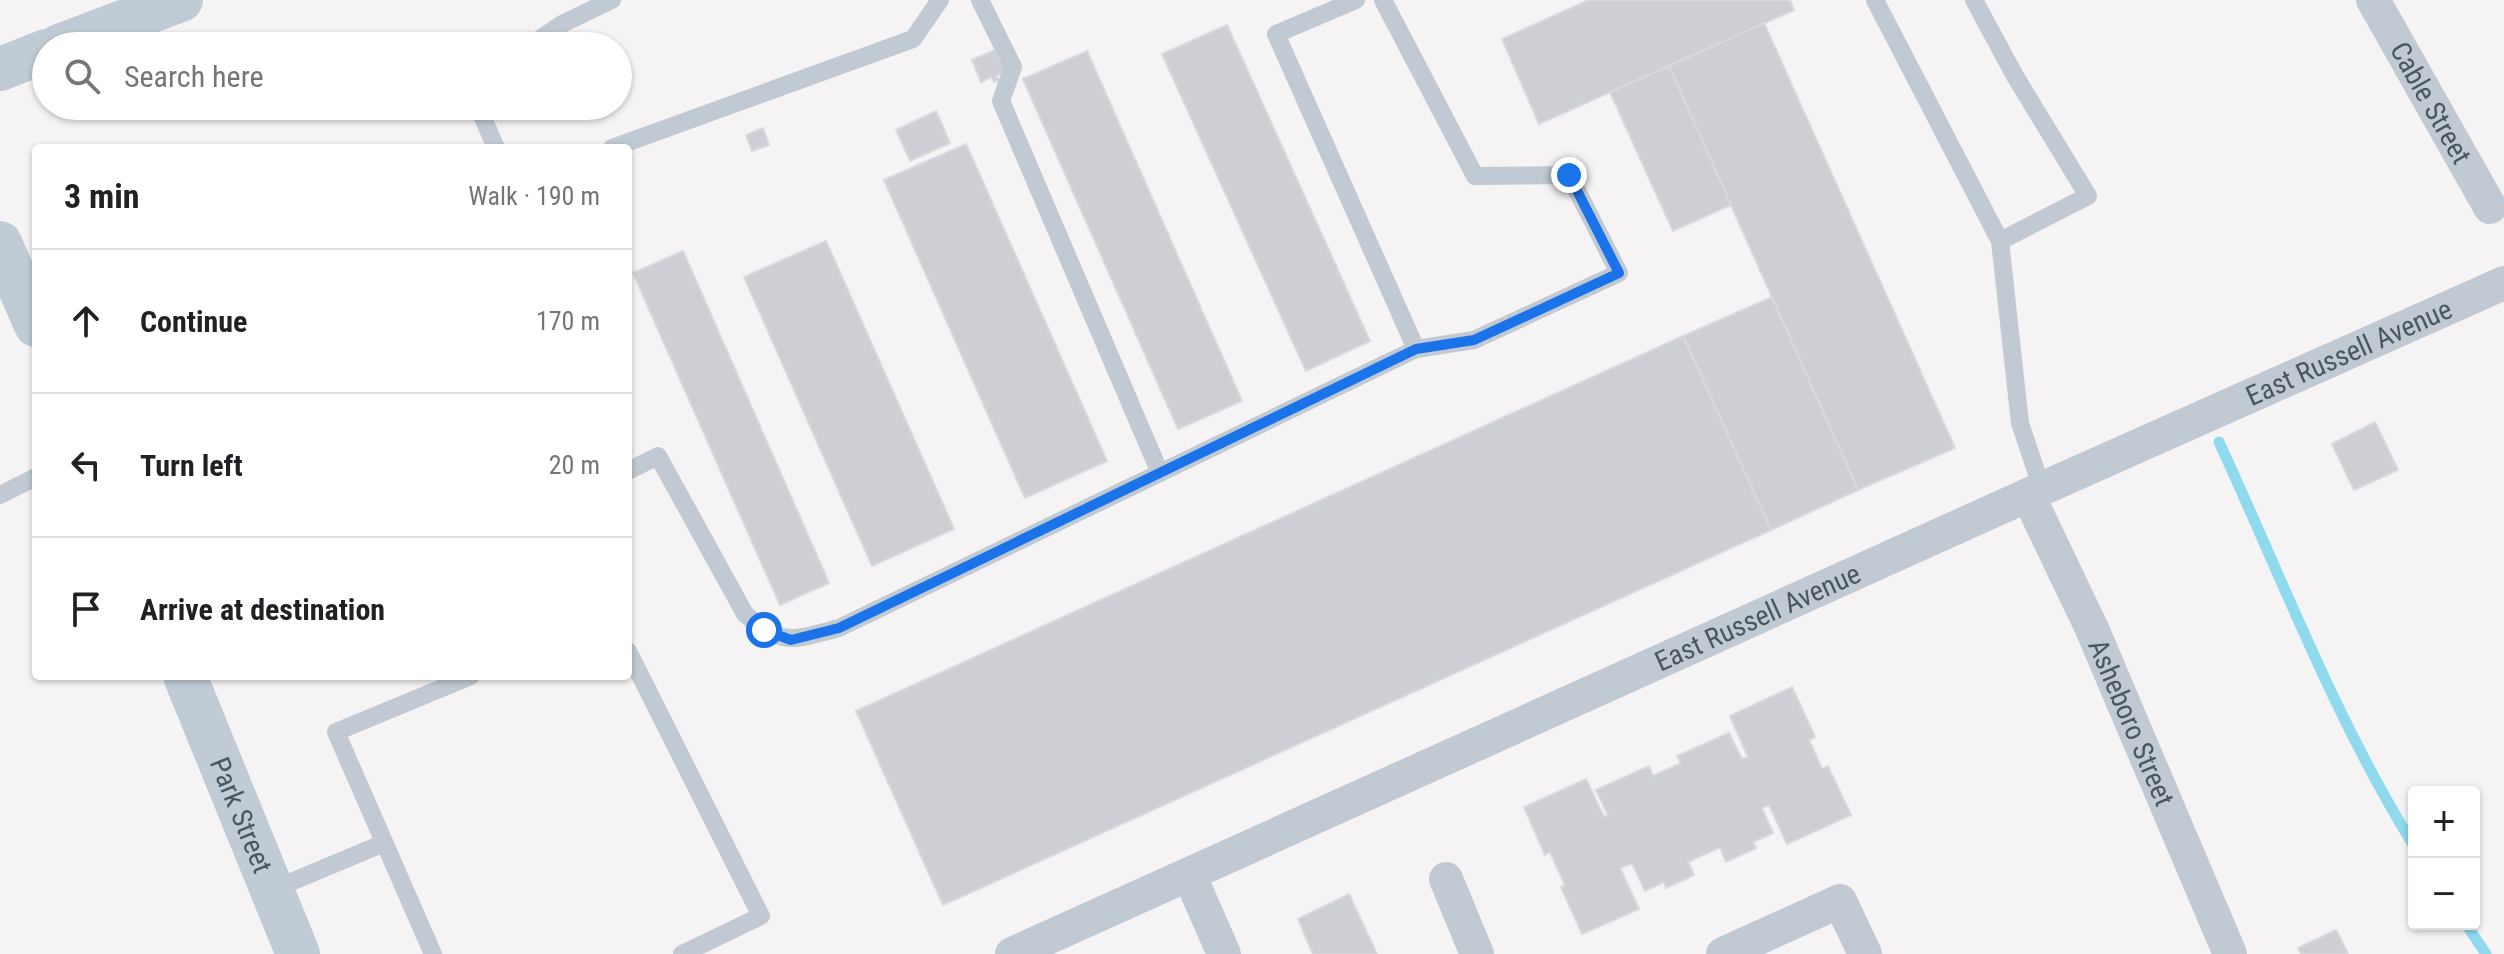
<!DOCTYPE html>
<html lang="en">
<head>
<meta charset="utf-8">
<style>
	body { margin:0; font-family:"Roboto Condensed",sans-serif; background:#f2f2f2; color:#202124 }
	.controls { position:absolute; right:24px; bottom:24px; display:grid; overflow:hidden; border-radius:8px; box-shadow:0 2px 6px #0004 }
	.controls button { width:72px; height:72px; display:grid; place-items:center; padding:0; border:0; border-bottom:2px solid #e0e0e0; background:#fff; color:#202124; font:40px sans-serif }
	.stop { position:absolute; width:24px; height:24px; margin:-18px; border:6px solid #1a73e8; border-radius:50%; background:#fff }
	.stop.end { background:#1a73e8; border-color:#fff; box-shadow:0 2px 8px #0008 }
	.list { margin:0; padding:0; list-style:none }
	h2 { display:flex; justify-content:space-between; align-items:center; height:104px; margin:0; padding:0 32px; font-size:34px }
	h2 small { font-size:26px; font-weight:400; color:#757577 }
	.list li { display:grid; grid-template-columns:52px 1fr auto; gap:24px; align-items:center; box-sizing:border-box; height:144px; padding:0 32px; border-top:2px solid #e0e0e0 }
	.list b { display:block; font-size:30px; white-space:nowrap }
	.list em { font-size:26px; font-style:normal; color:#757577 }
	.icon { flex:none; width:44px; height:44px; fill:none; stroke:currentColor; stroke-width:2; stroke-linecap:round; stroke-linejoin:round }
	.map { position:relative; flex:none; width:2504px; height:954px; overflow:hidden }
	.search { position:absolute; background:#fff; box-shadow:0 2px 6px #0004; left:32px; top:32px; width:600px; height:88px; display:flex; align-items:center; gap:20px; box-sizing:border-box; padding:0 28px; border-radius:44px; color:#757577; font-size:30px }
	.panel { position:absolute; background:#fff; box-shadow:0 2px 6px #0004; left:32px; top:144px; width:600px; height:536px; border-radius:8px }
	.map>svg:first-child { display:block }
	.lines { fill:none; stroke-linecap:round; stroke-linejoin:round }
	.stream { stroke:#90daee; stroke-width:11 }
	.building { fill:#cdcfd5; stroke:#d7d9de; stroke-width:2 }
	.service { stroke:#c1cad2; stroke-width:18 }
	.minor { stroke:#c1cad2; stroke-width:34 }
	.secondary { stroke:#c1cbd6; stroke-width:44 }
	.route { stroke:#1a73e8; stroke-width:10 }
	.labels { text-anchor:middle; stroke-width:6; stroke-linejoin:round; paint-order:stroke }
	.street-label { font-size:28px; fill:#4a5661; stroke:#fff }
</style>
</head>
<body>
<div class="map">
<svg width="2504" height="954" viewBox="0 0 2504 954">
	<rect width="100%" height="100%" fill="#f5f3f3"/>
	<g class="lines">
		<g class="stream">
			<path d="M2219,442c63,136 116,277 195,404"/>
			<polyline points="2466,924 2486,954"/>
		</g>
	</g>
	<g class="building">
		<polygon points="1589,0 1790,0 1794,10 1539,124 1502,39"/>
		<polygon points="1764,23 1955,448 1858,490 1669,66"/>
		<polygon points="1227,25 1370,341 1306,371 1162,54"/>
		<polygon points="995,50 1005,72 996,76 999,81 994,82 991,77 981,82 972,60"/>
		<polygon points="1087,51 1242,401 1178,429 1023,79"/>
		<polygon points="1669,66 1731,205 1673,231 1610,92"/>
		<polygon points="936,111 950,143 910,161 896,130"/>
		<polygon points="763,128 769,145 752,151 746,135"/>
		<polygon points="966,144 1107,461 1025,498 884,180"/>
		<polygon points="826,241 954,529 872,566 744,277"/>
		<polygon points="683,251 829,583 780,605 633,273"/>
		<polygon points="1772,297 1858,490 1771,530 1683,336"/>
		<polygon points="1683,336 1771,530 943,905 856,711"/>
		<polygon points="2375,422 2398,470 2354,490 2332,444"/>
		<polygon points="1792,687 1815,737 1809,740 1822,769 1828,766 1851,815 1787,844 1769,805 1762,808 1773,833 1753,842 1756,848 1726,862 1720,847 1688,862 1694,875 1666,888 1664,882 1645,891 1632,863 1620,868 1639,909 1582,934 1561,887 1565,885 1550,852 1545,855 1524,807 1586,779 1604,817 1608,815 1596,790 1649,766 1653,776 1681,763 1677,756 1729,733 1742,759 1748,757 1730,716"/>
		<polygon points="1349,894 1377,954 1313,954 1298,919"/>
		<polygon points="2336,930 2348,954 2301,954 2298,948"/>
	</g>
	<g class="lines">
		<g class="service">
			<polyline points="980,0 1013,67 1001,101 1160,473"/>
			<polyline points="1356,0 1276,34 1416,349"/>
			<polyline points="1875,0 2000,241 2020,423 2042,489"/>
			<polyline points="1974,0 2015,76 2088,196 2000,241"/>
			<polyline points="530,46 562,24 612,0"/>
			<polyline points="478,106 496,148"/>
			<polyline points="612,148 913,39 940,0"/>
			<path d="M628,471l30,-15 87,158c38,33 48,26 94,14l577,-279 58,-9 145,-67 -50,-98 -94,1 -92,-176"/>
			<polyline points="0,495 36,477"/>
			<polyline points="628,651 761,916 682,954"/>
			<polyline points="272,890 384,843"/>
			<polyline points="433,954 336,732 471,676"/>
		</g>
		<g class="minor">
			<path id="s1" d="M2373,0l117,207"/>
			<path id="s2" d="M2028,495l64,134 138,325"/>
			<polyline points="1189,874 1224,954"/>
			<polyline points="1446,879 1477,954"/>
			<path id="s3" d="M1012,954l1016,-459 476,-212"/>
			<polyline points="1723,954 1840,901 1865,954"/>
		</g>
		<g class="secondary">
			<polyline points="59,46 181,0"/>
			<polyline points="0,69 46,51"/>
			<polyline points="0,243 36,325"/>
			<path id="s4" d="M185,676l113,278"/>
		</g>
	</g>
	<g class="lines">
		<polyline class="route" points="764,630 791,640 839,628 1416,349 1474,340 1619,273 1569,175"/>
	</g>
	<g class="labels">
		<g class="street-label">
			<text dy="10" stroke="none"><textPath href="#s1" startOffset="118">Cable Street</textPath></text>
			<text dy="10" stroke="none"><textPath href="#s3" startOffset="1466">East Russell Avenue</textPath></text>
			<text dy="10" stroke="none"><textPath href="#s3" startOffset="818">East Russell Avenue</textPath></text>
			<text dy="10" stroke="none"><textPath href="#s2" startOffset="250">Asheboro Street</textPath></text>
			<text dy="10" stroke="none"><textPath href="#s4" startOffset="150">Park Street</textPath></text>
		</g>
	</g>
</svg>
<div class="controls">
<button>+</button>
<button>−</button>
</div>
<div class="stop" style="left:764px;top:630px"></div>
<div class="stop end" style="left:1569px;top:175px"></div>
<div class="search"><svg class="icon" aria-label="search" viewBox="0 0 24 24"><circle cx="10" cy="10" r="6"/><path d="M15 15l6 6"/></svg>Search here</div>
<section class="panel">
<h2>3 min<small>Walk · 190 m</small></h2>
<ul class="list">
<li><svg class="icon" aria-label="ahead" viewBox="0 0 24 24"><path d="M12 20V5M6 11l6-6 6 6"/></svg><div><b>Continue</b></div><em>170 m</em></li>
<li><svg class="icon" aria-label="left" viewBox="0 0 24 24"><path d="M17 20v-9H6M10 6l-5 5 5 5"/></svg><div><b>Turn left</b></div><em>20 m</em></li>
<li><svg class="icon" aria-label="arrive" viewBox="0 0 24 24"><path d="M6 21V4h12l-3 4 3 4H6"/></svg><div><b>Arrive at destination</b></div></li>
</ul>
</section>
</div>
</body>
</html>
